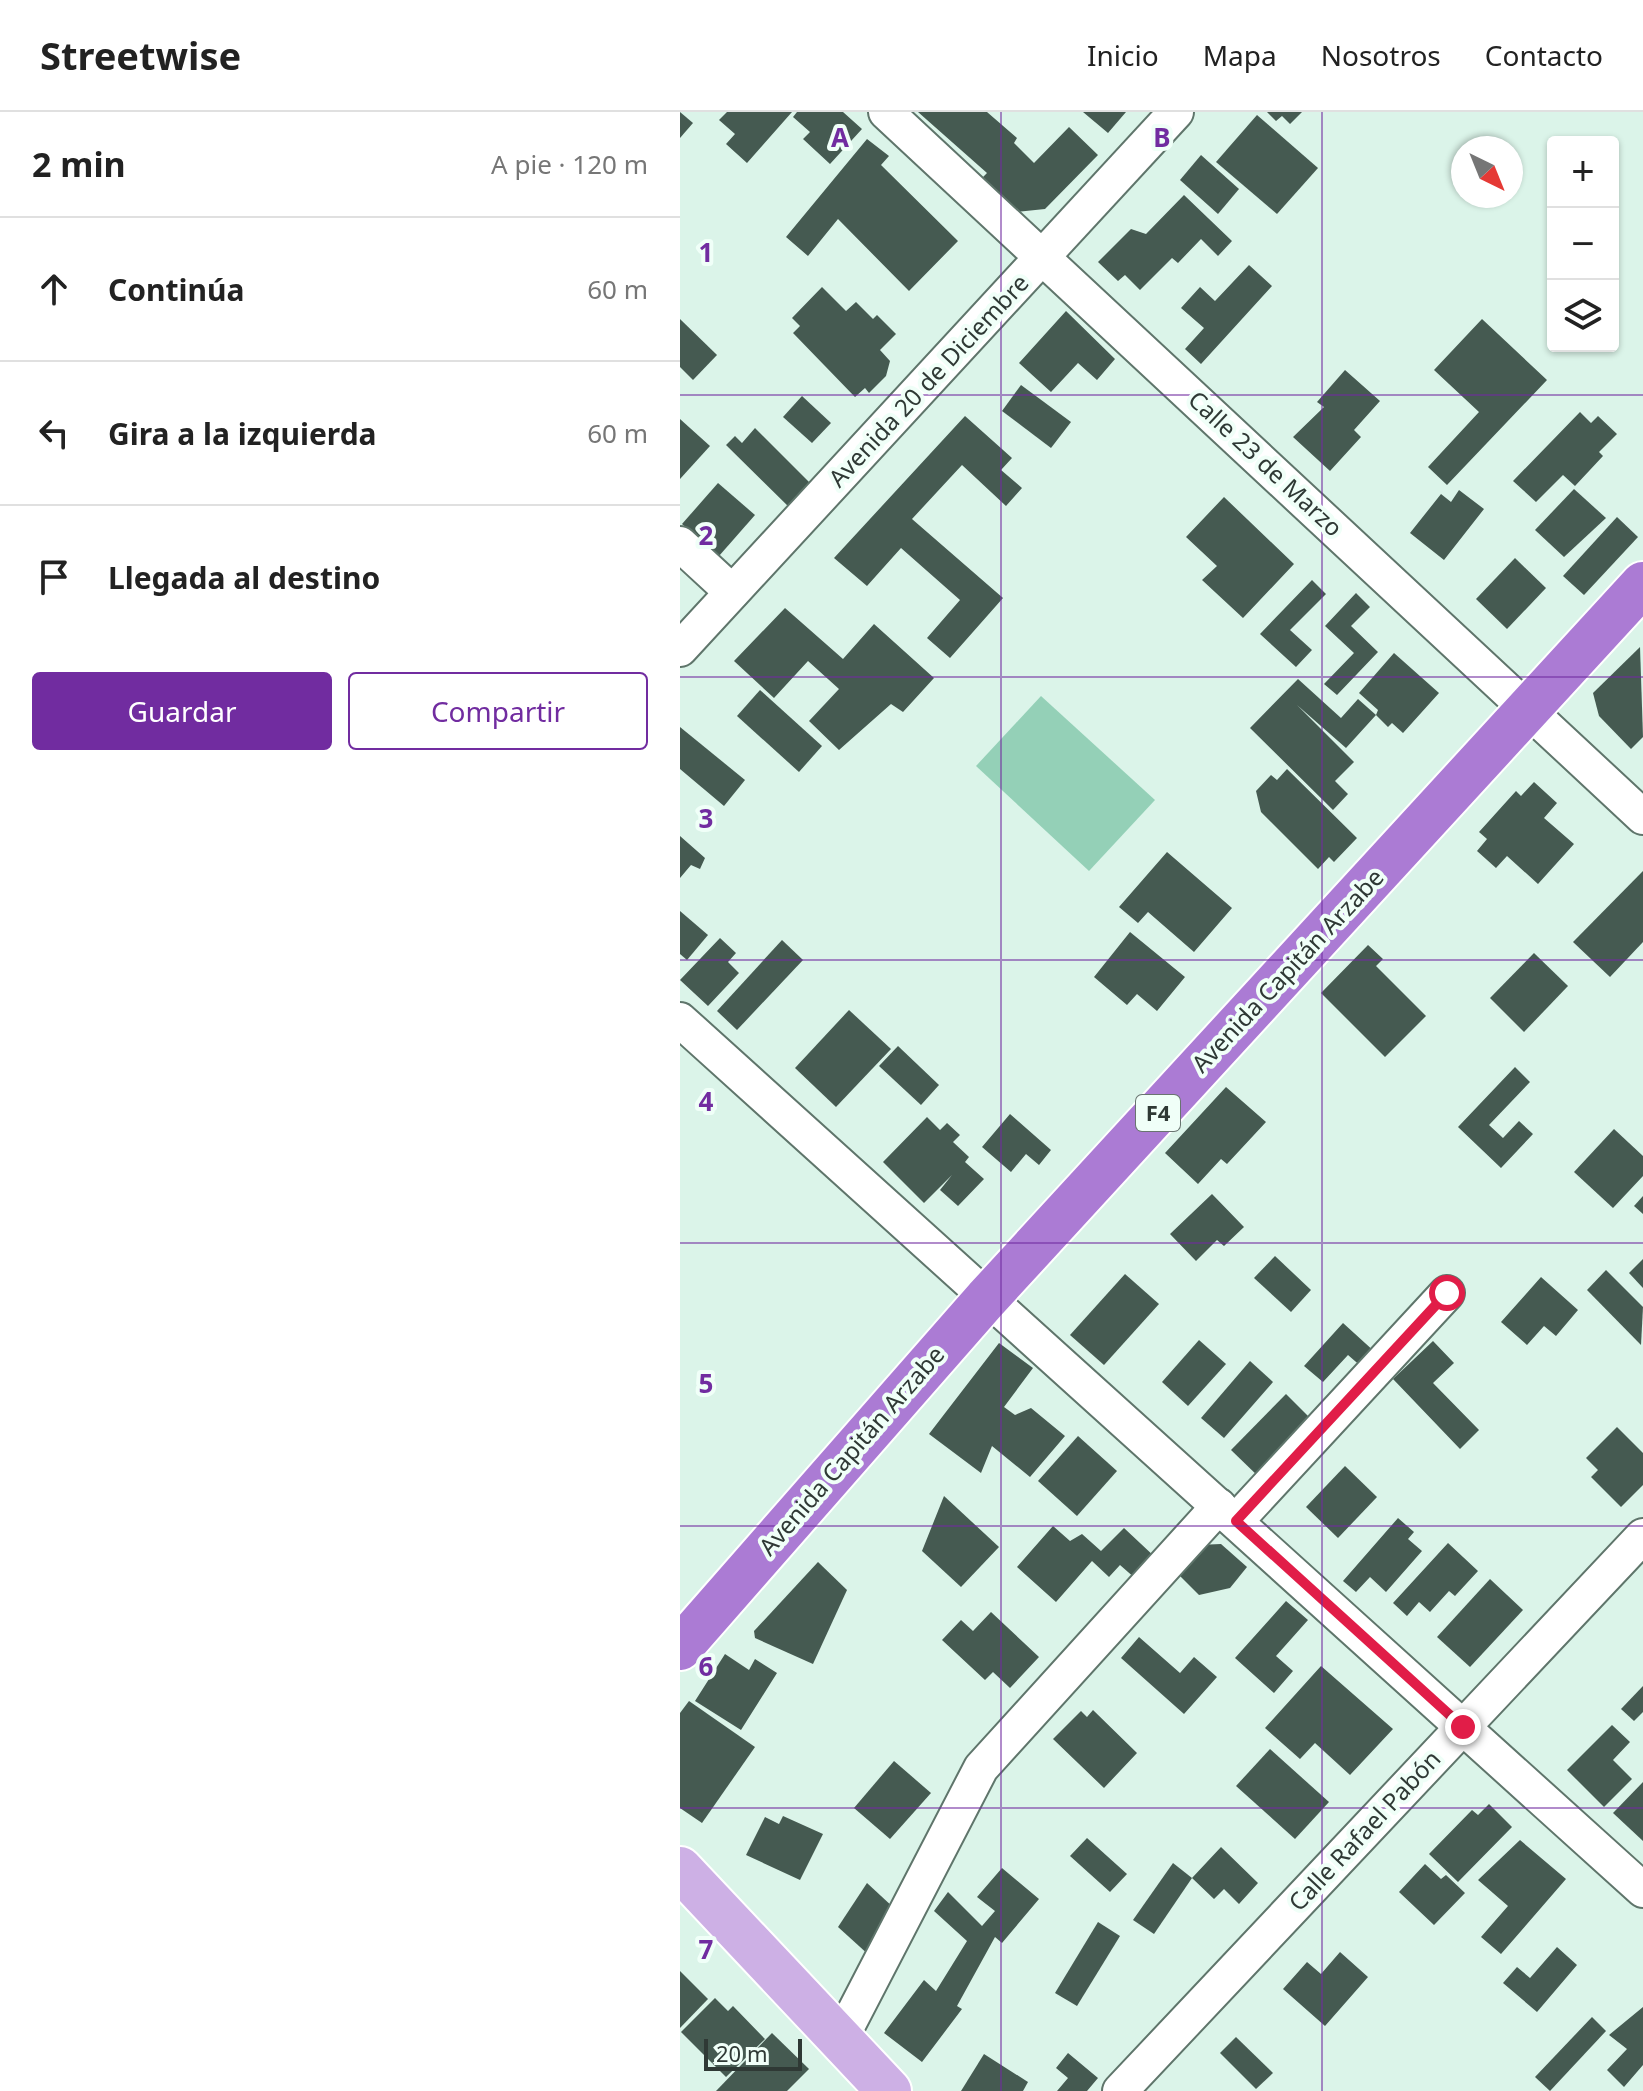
<!DOCTYPE html>
<html lang="es">
<head>
<meta charset="utf-8">
<style>
	body { margin:0; font-family:"Noto Sans",sans-serif; background:#f2f2f2; color:#222 }
	.controls { position:absolute; right:24px; top:24px; display:grid; overflow:hidden; border-radius:8px; box-shadow:0 2px 6px #0004 }
	.controls button { width:72px; height:72px; display:grid; place-items:center; padding:0; border:0; border-bottom:2px solid #e0e0e0; background:#fff; color:#222; font:40px sans-serif }
	.compass { position:absolute; left:771px; top:24px; width:72px; height:72px; border-radius:50%; background:#fff; box-shadow:0 2px 6px #0004; rotate:137deg }
	.scale { position:absolute; left:24px; bottom:20px; width:98px; box-sizing:border-box; padding-left:8px; border:4px solid #2f3935; border-top:0; font-size:22px; line-height:28px; white-space:nowrap; color:#2f3935; -webkit-text-stroke:6px #f0fff8; paint-order:stroke }
	.stop { position:absolute; width:24px; height:24px; margin:-18px; border:6px solid #e11d48; border-radius:50%; background:#fff }
	.stop.end { background:#e11d48; border-color:#fff; box-shadow:0 2px 8px #0008 }
	.list { margin:0; padding:0; list-style:none }
	h2 { display:flex; justify-content:space-between; align-items:center; height:104px; margin:0; padding:0 32px; font-size:34px }
	h2 small { font-size:26px; font-weight:400; color:#767676 }
	.list li { display:grid; grid-template-columns:52px 1fr auto; gap:24px; align-items:center; box-sizing:border-box; height:144px; padding:0 32px; border-top:2px solid #e0e0e0 }
	.list b { display:block; font-size:30px; white-space:nowrap }
	.list em { font-size:26px; font-style:normal; color:#767676 }
	.actions { display:flex; gap:16px; padding:24px 32px }
	.actions a { flex:1; padding:18px 0; border:2px solid #712ca0; border-radius:8px; text-align:center; font-size:28px; color:#712ca0 }
	.actions .main { background:#712ca0; color:#fff }
	.icon { flex:none; width:44px; height:44px; fill:none; stroke:currentColor; stroke-width:2; stroke-linecap:round; stroke-linejoin:round }
	.map { position:relative; flex:none; width:963px; height:1979px; overflow:hidden }
	header { display:flex; align-items:center; gap:48px; box-sizing:border-box; height:112px; padding:0 40px; background:#fff; border-bottom:2px solid #e0e0e0 }
	header strong { font-size:38px }
	nav { display:flex; gap:44px; margin-inline-start:auto; font-size:28px }
	main { display:flex }
	aside { flex:1; background:#fff }
	.map>svg:first-child { display:block }
	.green { fill:#94d0b7 }
	.building { fill:#455a51 }
	.lines { fill:none; stroke-linecap:round; stroke-linejoin:round }
	.minor-casing { stroke:#5f756b; stroke-width:38 }
	.major-casing { stroke:#fff; stroke-width:48 }
	.highway-casing { stroke:#fff; stroke-width:48 }
	.minor { stroke:#fff; stroke-width:34 }
	.major { stroke:#cdb0e5; stroke-width:44 }
	.highway { stroke:#ab7bd4; stroke-width:44 }
	.route { stroke:#e11d48; stroke-width:10 }
	.grid { fill:none; stroke:#712ca0; stroke-width:2; stroke-opacity:0.55 }
	.labels { text-anchor:middle; stroke-width:8; stroke-linejoin:round; paint-order:stroke }
	.shield { fill:#f0fff8; stroke:#697470; stroke-width:2 }
	.shield-label { font-size:22px; font-weight:bold; fill:#2f3935 }
	.street-label { font-size:24px; fill:#2f3935; stroke:#f0fff8 }
	.grid-label { font-size:26px; text-anchor:middle; font-weight:bold; fill:#712ca0; stroke:#f0fff8; stroke-width:8; stroke-linejoin:round; paint-order:stroke }
</style>
</head>
<body>
<header>
<strong>Streetwise</strong>
<nav><a>Inicio</a><a>Mapa</a><a>Nosotros</a><a>Contacto</a></nav>
</header>
<main>
<aside>
<h2>2 min<small>A pie · 120 m</small></h2>
<ul class="list">
<li><svg class="icon" aria-label="ahead" viewBox="0 0 24 24"><path d="M12 20V5M6 11l6-6 6 6"/></svg><div><b>Continúa</b></div><em>60 m</em></li>
<li><svg class="icon" aria-label="left" viewBox="0 0 24 24"><path d="M17 20v-9H6M10 6l-5 5 5 5"/></svg><div><b>Gira a la izquierda</b></div><em>60 m</em></li>
<li><svg class="icon" aria-label="arrive" viewBox="0 0 24 24"><path d="M6 21V4h12l-3 4 3 4H6"/></svg><div><b>Llegada al destino</b></div></li>
</ul>
<div class="actions"><a class="main">Guardar</a><a>Compartir</a></div>
</aside>
<div class="map">
<svg width="963" height="1979" viewBox="0 0 963 1979">
	<rect width="100%" height="100%" fill="#dbf4e9"/>
	<polygon class="green" points="361,584 475,688 409,759 296,654"/>
	<g class="building">
		<polygon points="0,0 13,11 0,26"/>
		<polygon points="47,0 112,0 67,51 46,32 55,22 39,8"/>
		<polygon points="117,0 163,0 182,17 150,52 123,27 130,20 113,5"/>
		<polygon points="238,0 307,0 337,26 334,31 354,51 389,15 418,43 365,97 336,100 302,66 307,61"/>
		<polygon points="403,0 446,0 428,21"/>
		<polygon points="587,0 622,0 610,12 602,4 596,9"/>
		<polygon points="577,3 638,56 597,102 536,50"/>
		<polygon points="187,27 209,44 201,53 278,129 229,179 158,107 128,144 106,125"/>
		<polygon points="521,43 559,77 538,102 500,68"/>
		<polygon points="504,83 552,129 538,144 521,127 498,151 492,146 460,178 445,163 438,169 418,150 451,117 466,122"/>
		<polygon points="569,153 592,174 521,252 505,237 524,216 501,196 520,175 535,189"/>
		<polygon points="142,175 166,199 176,190 193,207 197,203 216,222 200,238 210,249 206,264 189,281 185,276 175,285 113,221 120,214 112,206"/>
		<polygon points="386,199 435,247 417,268 398,251 371,280 339,251"/>
		<polygon points="0,207 37,243 13,268 0,255"/>
		<polygon points="802,207 867,268 767,373 748,355 799,300 754,258"/>
		<polygon points="665,258 700,289 674,318 681,325 650,359 613,325 644,295 637,290"/>
		<polygon points="341,273 391,310 371,336 322,299"/>
		<polygon points="122,284 151,311 132,331 103,305"/>
		<polygon points="900,300 911,311 918,304 937,322 919,340 923,344 895,374 883,363 856,390 833,369"/>
		<polygon points="285,304 332,346 321,358 342,376 326,394 282,353 232,407 323,486 270,546 247,526 280,488 221,436 187,474 154,446"/>
		<polygon points="0,307 30,334 0,367"/>
		<polygon points="75,316 135,376 113,399 46,333 55,324 62,331"/>
		<polygon points="38,371 75,403 39,444 2,412"/>
		<polygon points="894,377 926,406 884,445 855,418"/>
		<polygon points="779,378 804,397 764,448 730,421 761,382 771,390"/>
		<polygon points="544,385 614,452 563,506 522,468 537,454 506,425"/>
		<polygon points="937,405 958,425 904,483 883,464"/>
		<polygon points="835,446 866,476 827,517 796,487"/>
		<polygon points="632,468 646,482 610,518 632,538 616,555 580,522"/>
		<polygon points="676,481 690,495 671,514 698,540 657,583 644,572 674,541 645,514"/>
		<polygon points="105,496 163,547 194,512 254,566 223,600 211,592 159,638 129,609 159,577 128,549 94,586 54,549"/>
		<polygon points="960,535 963,625 951,637 919,604 913,581"/>
		<polygon points="714,541 759,581 723,621 712,611 708,615 696,603 698,598 679,581"/>
		<polygon points="618,567 661,606 678,587 696,603 666,636 617,593 674,650 655,669 668,682 653,698 570,616"/>
		<polygon points="80,578 142,634 119,660 57,604"/>
		<polygon points="0,615 65,668 44,694 0,657"/>
		<polygon points="607,657 677,726 654,750 649,745 638,757 581,700 576,679 591,663 597,668"/>
		<polygon points="854,670 877,691 864,706 894,732 858,772 827,744 816,756 797,739 807,727 799,720 836,679 841,684"/>
		<polygon points="0,724 25,746 20,757 11,753 0,766"/>
		<polygon points="487,740 552,796 514,840 468,800 458,811 439,795"/>
		<polygon points="963,759 963,830 930,865 893,830"/>
		<polygon points="0,799 28,823 7,848 0,842"/>
		<polygon points="450,820 505,865 477,899 457,882 447,893 414,865"/>
		<polygon points="40,826 56,841 48,850 59,861 28,894 0,868"/>
		<polygon points="102,828 123,848 57,918 37,899"/>
		<polygon points="688,833 703,847 696,854 746,904 705,945 641,881"/>
		<polygon points="854,841 888,874 844,920 810,886"/>
		<polygon points="169,898 211,937 156,995 115,956"/>
		<polygon points="218,934 259,973 241,993 199,954"/>
		<polygon points="835,955 850,970 809,1013 823,1026 839,1009 853,1022 821,1056 778,1015"/>
		<polygon points="546,975 586,1010 547,1052 541,1047 518,1072 485,1041"/>
		<polygon points="330,1002 371,1038 359,1053 346,1042 331,1060 302,1035"/>
		<polygon points="247,1005 260,1018 267,1011 280,1023 273,1030 289,1045 285,1050 304,1067 278,1094 260,1078 272,1063 244,1091 203,1050"/>
		<polygon points="934,1017 963,1044 963,1064 933,1096 894,1060"/>
		<polygon points="532,1082 564,1115 544,1134 537,1128 516,1149 490,1122"/>
		<polygon points="963,1084 963,1102 954,1094"/>
		<polygon points="595,1144 631,1178 611,1200 574,1166"/>
		<polygon points="963,1147 963,1176 949,1161"/>
		<polygon points="926,1158 963,1195 961,1233 907,1178"/>
		<polygon points="445,1162 479,1192 424,1253 390,1223"/>
		<polygon points="861,1165 898,1198 876,1224 864,1214 847,1233 821,1210"/>
		<polygon points="663,1211 696,1241 683,1256 668,1243 643,1270 624,1254"/>
		<polygon points="519,1228 546,1252 508,1294 482,1270"/>
		<polygon points="753,1229 774,1251 753,1271 799,1318 780,1337 713,1267"/>
		<polygon points="319,1231 353,1256 324,1295 335,1303 351,1296 385,1324 350,1365 312,1334 301,1361 249,1322"/>
		<polygon points="570,1249 593,1270 544,1326 521,1306"/>
		<polygon points="606,1282 636,1312 581,1367 551,1338"/>
		<polygon points="937,1315 963,1341 963,1373 941,1395 911,1365 918,1358 906,1346"/>
		<polygon points="398,1324 437,1359 397,1404 358,1369"/>
		<polygon points="665,1354 697,1385 658,1426 626,1395"/>
		<polygon points="264,1384 319,1435 281,1475 242,1439"/>
		<polygon points="718,1406 734,1420 728,1427 742,1439 706,1480 690,1465 676,1480 663,1469"/>
		<polygon points="373,1414 390,1429 402,1422 421,1439 444,1416 476,1446 456,1467 440,1453 429,1465 412,1449 376,1490 337,1455"/>
		<polygon points="768,1431 798,1459 775,1484 769,1479 750,1500 739,1490 727,1504 713,1491"/>
		<polygon points="541,1432 567,1455 550,1476 519,1483 494,1458 518,1433"/>
		<polygon points="138,1450 167,1478 133,1552 75,1526 74,1519"/>
		<polygon points="810,1467 843,1498 790,1555 757,1525"/>
		<polygon points="606,1489 628,1508 596,1544 613,1559 594,1581 555,1546"/>
		<polygon points="311,1500 359,1545 330,1576 313,1560 305,1568 262,1528 281,1508 293,1519"/>
		<polygon points="459,1525 500,1561 514,1545 537,1565 504,1602 441,1546"/>
		<polygon points="45,1542 69,1558 75,1547 97,1561 61,1618 15,1589"/>
		<polygon points="641,1554 713,1617 670,1663 635,1631 620,1647 585,1616"/>
		<polygon points="963,1574 963,1600 954,1609 941,1597"/>
		<polygon points="9,1589 75,1635 22,1711 0,1696 0,1601"/>
		<polygon points="413,1598 457,1641 424,1676 373,1627 401,1599 407,1605"/>
		<polygon points="932,1613 950,1630 933,1648 952,1667 924,1695 887,1658"/>
		<polygon points="590,1637 649,1690 615,1727 556,1674"/>
		<polygon points="214,1649 251,1681 210,1727 174,1696"/>
		<polygon points="963,1670 963,1729 933,1701"/>
		<polygon points="809,1692 832,1715 778,1770 749,1742 792,1698 798,1703"/>
		<polygon points="103,1704 143,1722 120,1768 66,1743 85,1705 99,1712"/>
		<polygon points="407,1726 447,1762 430,1780 390,1744"/>
		<polygon points="840,1728 886,1767 821,1842 801,1825 828,1794 798,1768"/>
		<polygon points="541,1735 578,1771 559,1792 544,1777 534,1787 512,1766"/>
		<polygon points="493,1751 512,1766 474,1822 453,1808"/>
		<polygon points="745,1752 761,1767 766,1763 785,1781 754,1813 719,1780"/>
		<polygon points="322,1756 359,1787 322,1831 315,1825 277,1894 282,1897 242,1950 204,1921 244,1868 256,1879 287,1829 254,1799 268,1780 302,1814 315,1799 297,1785"/>
		<polygon points="187,1771 214,1796 190,1844 158,1815"/>
		<polygon points="418,1810 440,1824 397,1894 375,1881"/>
		<polygon points="877,1835 897,1853 857,1900 823,1871 837,1855 850,1866"/>
		<polygon points="660,1840 688,1865 645,1914 603,1877 627,1850 641,1862"/>
		<polygon points="0,1859 28,1887 0,1916"/>
		<polygon points="35,1886 48,1899 53,1894 85,1927 46,1965 1,1920"/>
		<polygon points="963,1895 963,1953 944,1975 927,1958 947,1937 929,1923"/>
		<polygon points="912,1905 926,1919 870,1979 855,1965"/>
		<polygon points="92,1921 129,1957 107,1979 36,1979"/>
		<polygon points="556,1925 593,1961 576,1977 540,1941"/>
		<polygon points="388,1941 418,1966 407,1979 377,1979 388,1966 376,1956"/>
		<polygon points="304,1942 348,1970 343,1979 281,1979"/>
	</g>
	<g class="lines">
		<defs>
			<g id="minor">
				<polyline points="206,0 963,705"/>
				<polyline points="0,432 52,480"/>
				<polyline points="0,537 496,0"/>
				<polyline points="0,908 963,1778"/>
				<polyline points="556,1409 767,1181"/>
				<polyline points="160,1928 301,1656 539,1394"/>
				<polyline points="440,1979 963,1424"/>
			</g>
			<polyline id="major" points="0,1757 209,1979"/>
			<polyline id="highway" points="0,1536 306,1187 963,472"/>
		</defs>
		<use href="#minor" class="minor-casing"/>
		<use href="#major" class="major-casing"/>
		<use href="#highway" class="highway-casing"/>
		<use href="#minor" class="minor"/>
		<use href="#major" class="major"/>
		<use href="#highway" class="highway"/>
	</g>
	<g class="lines">
		<polyline class="route" points="767,1181 556,1409 783,1615"/>
	</g>
	<path class="grid" d="M321,0v1979M642,0v1979M0,283h963M0,565h963M0,848h963M0,1131h963M0,1414h963M0,1696h963"/>
	<g class="labels">
		<rect class="shield" x="456" y="983" width="44" height="36" rx="6"/>
		<g class="shield-label">
			<text x="478" y="1009">F4</text>
		</g>
		<g class="street-label">
			<text transform="translate(249 269) rotate(-47)" y="8">Avenida 20 de Diciembre</text>
			<text transform="translate(585 352) rotate(43)" y="8">Calle 23 de Marzo</text>
			<text transform="translate(608 859) rotate(-47)" y="8">Avenida Capitán Arzabe</text>
			<text transform="translate(172 1339) rotate(-49)" y="8">Avenida Capitán Arzabe</text>
			<text transform="translate(685 1719) rotate(-47)" y="8">Calle Rafael Pabón</text>
		</g>
	</g>
	<g class="grid-label">
		<text x="160" y="35">A</text>
		<text x="482" y="35">B</text>
		<text x="26" y="150">1</text>
		<text x="26" y="433">2</text>
		<text x="26" y="716">3</text>
		<text x="26" y="999">4</text>
		<text x="26" y="1281">5</text>
		<text x="26" y="1564">6</text>
		<text x="26" y="1847">7</text>
	</g>
</svg>
<div class="controls">
<button>+</button>
<button>−</button>
<button><svg class="icon" aria-label="layers" viewBox="0 0 24 24"><path d="M12 4l9 5-9 5-9-5zM3 14l9 5 9-5"/></svg></button>
</div>
<svg class="compass" viewBox="-18 -18 36 36"><path d="M0-13l5 13h-10z" fill="#e53935"/><path d="M0 13l5-13h-10z" fill="#767676"/></svg>
<div class="scale">20 m</div>
<div class="stop" style="left:767px;top:1181px"></div>
<div class="stop end" style="left:783px;top:1615px"></div>
</div>
</main>
</body>
</html>
